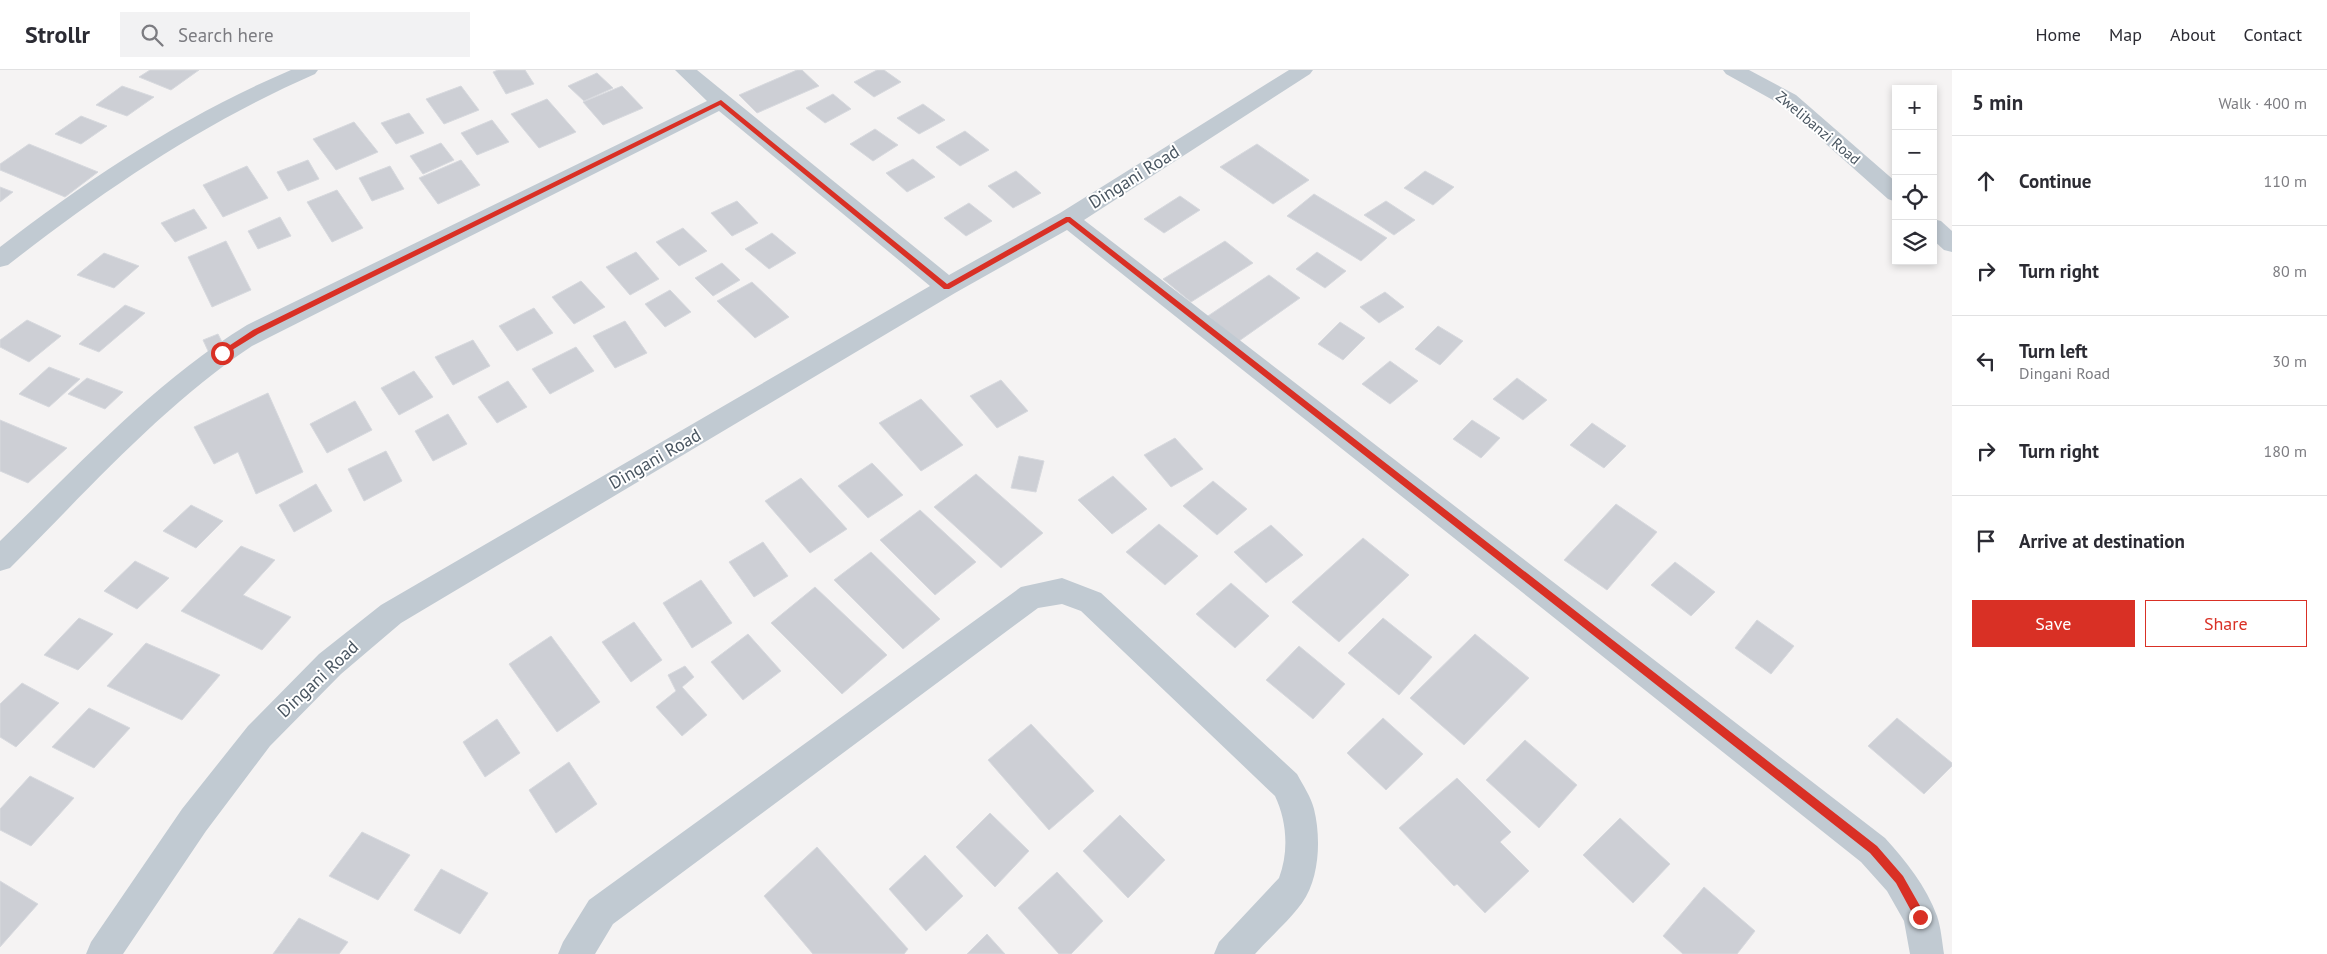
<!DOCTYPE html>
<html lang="en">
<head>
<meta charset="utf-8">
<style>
	body { margin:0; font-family:"PT Sans",sans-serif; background:#f2f2f3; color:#2b2b33 }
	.controls { position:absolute; right:15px; top:15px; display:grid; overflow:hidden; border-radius:0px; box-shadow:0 2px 8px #0003 }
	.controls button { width:45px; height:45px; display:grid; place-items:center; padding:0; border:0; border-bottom:1px solid #e1e1e2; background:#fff; color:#2b2b33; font:25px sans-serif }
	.stop { position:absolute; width:15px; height:15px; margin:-11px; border:4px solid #d93025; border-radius:50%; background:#fff }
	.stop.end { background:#d93025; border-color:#fff; box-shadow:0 1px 5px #0008 }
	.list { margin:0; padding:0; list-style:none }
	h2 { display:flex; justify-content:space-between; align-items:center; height:65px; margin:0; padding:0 20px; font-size:21px }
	h2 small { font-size:16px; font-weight:400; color:#7c7c81 }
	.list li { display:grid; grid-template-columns:32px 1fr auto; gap:15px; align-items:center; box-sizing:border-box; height:90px; padding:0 20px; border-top:1px solid #e1e1e2 }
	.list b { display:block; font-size:19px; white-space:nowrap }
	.list p { margin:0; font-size:16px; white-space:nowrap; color:#7c7c81 }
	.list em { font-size:16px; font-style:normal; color:#7c7c81 }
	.actions { display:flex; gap:10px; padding:15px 20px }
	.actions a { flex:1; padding:11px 0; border:1px solid #d93025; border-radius:0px; text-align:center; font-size:18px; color:#d93025 }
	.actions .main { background:#d93025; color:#fff }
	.icon { flex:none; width:28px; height:28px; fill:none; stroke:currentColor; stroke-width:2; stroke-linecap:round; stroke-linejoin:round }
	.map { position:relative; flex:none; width:1952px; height:884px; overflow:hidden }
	header { display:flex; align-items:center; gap:30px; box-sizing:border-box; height:70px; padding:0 25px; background:#fff; border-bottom:1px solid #e1e1e2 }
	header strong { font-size:24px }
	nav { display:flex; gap:28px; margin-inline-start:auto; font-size:18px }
	.search { width:350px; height:45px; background:#f2f2f3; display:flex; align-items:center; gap:12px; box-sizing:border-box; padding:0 18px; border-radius:0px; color:#7c7c81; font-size:19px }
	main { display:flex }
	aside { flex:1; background:#fff }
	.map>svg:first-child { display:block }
	.building { fill:#cdcfd5; stroke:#d7d9de }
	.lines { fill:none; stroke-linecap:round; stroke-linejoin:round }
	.street { fill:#c1cad2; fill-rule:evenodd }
	.route { fill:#d93025 }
	.labels { text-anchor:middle; stroke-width:4; stroke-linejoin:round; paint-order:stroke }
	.far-street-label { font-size:15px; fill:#4a5661; stroke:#fff }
	.street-label { font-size:18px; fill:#4a5661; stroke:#fff }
</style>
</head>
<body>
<header>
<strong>Strollr</strong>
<div class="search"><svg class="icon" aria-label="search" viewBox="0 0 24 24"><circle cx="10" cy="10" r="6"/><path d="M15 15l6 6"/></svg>Search here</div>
<nav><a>Home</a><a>Map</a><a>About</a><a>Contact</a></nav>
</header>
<main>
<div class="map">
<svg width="1952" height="884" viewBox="0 0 1952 884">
	<rect width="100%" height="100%" fill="#f5f3f3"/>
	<g class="building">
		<polygon points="150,0 199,0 171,20 139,7"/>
		<polygon points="498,0 525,0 534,14 506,24 493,2"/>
		<polygon points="797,0 802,0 819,16 757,43 739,25"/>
		<polygon points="877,0 884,0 901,12 874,27 854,12"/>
		<polygon points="597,3 613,18 584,31 568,16"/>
		<polygon points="122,16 154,27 127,46 96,35"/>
		<polygon points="461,16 479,40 444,54 426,29"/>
		<polygon points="622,16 643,38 603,55 583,32"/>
		<polygon points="833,24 851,39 825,53 806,38"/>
		<polygon points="547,29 576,62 539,78 511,44"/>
		<polygon points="923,34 945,50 919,64 897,48"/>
		<polygon points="409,43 424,63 396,74 381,53"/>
		<polygon points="81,46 107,56 81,74 55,64"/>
		<polygon points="492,50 509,72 477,85 461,63"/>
		<polygon points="354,52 378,82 336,100 313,69"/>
		<polygon points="875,59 898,75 873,91 850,74"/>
		<polygon points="965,61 989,80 960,96 936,77"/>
		<polygon points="441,73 454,90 423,104 410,86"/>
		<polygon points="29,74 98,102 65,127 0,100 0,94"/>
		<polygon points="1257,74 1309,110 1273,134 1220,97"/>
		<polygon points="913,89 935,107 907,122 886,103"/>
		<polygon points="308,90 319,109 288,121 277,102"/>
		<polygon points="461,90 480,115 438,134 419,108"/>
		<polygon points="247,96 268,128 223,147 203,115"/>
		<polygon points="390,96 404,119 372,131 359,108"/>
		<polygon points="1016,101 1041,123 1013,138 988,116"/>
		<polygon points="1425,101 1454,117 1433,135 1404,118"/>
		<polygon points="0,117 13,122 0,132"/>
		<polygon points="337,120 363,158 332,172 307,132"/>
		<polygon points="1314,124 1387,168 1361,191 1287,146"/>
		<polygon points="1180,126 1200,140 1164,163 1144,149"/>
		<polygon points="737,131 758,153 732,166 711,143"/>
		<polygon points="1386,131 1415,150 1394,165 1364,145"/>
		<polygon points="969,133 992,151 966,166 944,148"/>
		<polygon points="194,139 207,158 175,172 161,153"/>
		<polygon points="280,147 291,166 258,179 248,161"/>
		<polygon points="683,158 707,181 679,196 656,172"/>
		<polygon points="772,163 796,183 769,199 745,179"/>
		<polygon points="226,171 251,220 212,237 188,187"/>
		<polygon points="1225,171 1253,193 1191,232 1163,209"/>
		<polygon points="636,182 659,209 630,225 606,197"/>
		<polygon points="1317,182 1346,201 1325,218 1296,199"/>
		<polygon points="104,183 139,196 114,218 77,205"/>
		<polygon points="722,193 740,210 713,226 695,208"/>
		<polygon points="1269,205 1300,228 1239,271 1208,246"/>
		<polygon points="581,211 605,237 574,254 552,227"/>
		<polygon points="752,212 789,247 755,268 717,231"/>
		<polygon points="670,220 691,242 665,257 645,234"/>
		<polygon points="1385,222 1404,237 1379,253 1360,237"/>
		<polygon points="125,235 145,243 99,282 79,274"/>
		<polygon points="534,238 553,263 517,281 499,256"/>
		<polygon points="27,250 61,266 29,292 0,277 0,270"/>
		<polygon points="625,251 647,283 615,298 593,266"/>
		<polygon points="1340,252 1365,268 1343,290 1318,274"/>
		<polygon points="1438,256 1463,271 1440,295 1415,279"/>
		<polygon points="218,264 224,276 209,283 203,270"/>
		<polygon points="473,270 490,296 453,315 435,287"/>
		<polygon points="576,277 594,301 550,324 532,299"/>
		<polygon points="1390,291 1418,311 1390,334 1362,314"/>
		<polygon points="49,297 80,309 49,337 19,324"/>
		<polygon points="414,301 433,327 399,345 381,318"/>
		<polygon points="87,308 123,322 105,339 68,324"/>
		<polygon points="1517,308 1547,330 1523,350 1493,329"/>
		<polygon points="1001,310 1028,341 997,358 970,326"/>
		<polygon points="508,311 527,337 497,353 478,327"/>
		<polygon points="268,323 303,402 256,424 238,382 214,394 194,357"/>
		<polygon points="921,329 963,375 921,401 879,353"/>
		<polygon points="355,331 372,360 327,383 310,354"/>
		<polygon points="448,344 467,374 433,391 415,361"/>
		<polygon points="0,350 67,378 28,413 0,401"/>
		<polygon points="1472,350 1500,368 1481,388 1453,369"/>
		<polygon points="1592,353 1626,376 1604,398 1570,375"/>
		<polygon points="1175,368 1203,399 1171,417 1144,385"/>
		<polygon points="386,381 402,411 364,431 348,399"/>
		<polygon points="1019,386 1044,391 1036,422 1011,418"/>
		<polygon points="872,393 903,425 868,448 838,416"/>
		<polygon points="976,404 1043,463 1001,498 934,437"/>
		<polygon points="1113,406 1147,439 1112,464 1078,430"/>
		<polygon points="801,408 847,459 810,483 765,431"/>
		<polygon points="1213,411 1247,439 1217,465 1183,436"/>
		<polygon points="316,414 332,441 294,462 279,435"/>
		<polygon points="1616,434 1657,462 1607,520 1564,490"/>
		<polygon points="191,435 223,451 196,478 163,461"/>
		<polygon points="920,440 976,492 935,525 880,470"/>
		<polygon points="1159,454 1198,486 1165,515 1126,482"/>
		<polygon points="1271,455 1303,485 1266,513 1234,482"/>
		<polygon points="1363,468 1409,505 1339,572 1292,532"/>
		<polygon points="763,472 788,506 754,527 729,492"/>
		<polygon points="241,476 275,490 243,525 291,547 262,580 181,541"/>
		<polygon points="871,482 940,549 903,579 834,510"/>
		<polygon points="135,491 169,508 137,539 104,521"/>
		<polygon points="1675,492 1715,522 1691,546 1651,515"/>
		<polygon points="701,510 732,553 692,578 663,533"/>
		<polygon points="1231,513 1269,546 1235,578 1196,544"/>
		<polygon points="815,517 887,585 842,624 771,553"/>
		<polygon points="79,548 113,564 78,600 44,585"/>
		<polygon points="1383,548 1432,587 1399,625 1348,583"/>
		<polygon points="1757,550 1794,576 1771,604 1735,578"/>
		<polygon points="634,552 662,590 631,612 602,572"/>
		<polygon points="748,564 781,601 743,630 711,592"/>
		<polygon points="1475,564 1529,608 1464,675 1410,628"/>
		<polygon points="551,566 600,632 557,662 509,594"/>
		<polygon points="146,573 220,605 182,650 107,616"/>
		<polygon points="1299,576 1345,614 1313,649 1266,610"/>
		<polygon points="685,596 694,607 682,617 707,645 682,666 656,637 676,621 668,605"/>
		<polygon points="22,613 59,633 16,677 0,667 0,634"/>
		<polygon points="89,638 130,658 94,698 52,677"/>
		<polygon points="1383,648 1423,684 1386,720 1347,683"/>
		<polygon points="1897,648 1952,693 1952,696 1924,724 1868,676"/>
		<polygon points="497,649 520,683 485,707 463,672"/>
		<polygon points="1031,654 1094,721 1049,760 988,690"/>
		<polygon points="1525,670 1577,715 1539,758 1486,710"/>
		<polygon points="569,692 597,734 556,763 529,720"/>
		<polygon points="30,706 74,728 31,776 0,760 0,739"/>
		<polygon points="1457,708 1511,762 1500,772 1529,801 1485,843 1457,814 1454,816 1399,758"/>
		<polygon points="990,743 1029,781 995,817 956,777"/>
		<polygon points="1120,745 1165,790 1128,828 1083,781"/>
		<polygon points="1620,748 1670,794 1633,833 1583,785"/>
		<polygon points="362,762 410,785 378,830 329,806"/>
		<polygon points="817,777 908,879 904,884 813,884 764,826"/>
		<polygon points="925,785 963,826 926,861 889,819"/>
		<polygon points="441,799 488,823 460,864 414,840"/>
		<polygon points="1057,802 1103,851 1071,884 1059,884 1018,838"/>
		<polygon points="0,811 38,834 0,877"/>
		<polygon points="1704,817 1755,861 1737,884 1683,884 1663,866"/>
		<polygon points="299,848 348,872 339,884 273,884"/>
		<polygon points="987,864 1005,884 967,884"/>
	</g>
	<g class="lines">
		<g class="street">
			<path d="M291,0h27l-3,4c-112,49 -211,116 -307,191l-8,2v-20c91,-70 185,-132 291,-177z"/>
			<path d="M675,0h22l252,205 111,-62 229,-143h24l-3,4 -226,146 801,618c21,23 41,48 52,78 4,12 5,25 7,38h-34l-6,-33 -17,-30 -26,-29 -794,-632 -112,63 -554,330 -60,51 -71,72 -64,85 -83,123h-37l5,-12 91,-133 66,-83 71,-72 62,-49 549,-319 -211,-175 -467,235c-89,59 -166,146 -242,222l-10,3v-30c79,-76 153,-158 247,-216l460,-224z"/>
			<polygon points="1723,0 1749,0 1796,25 1896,112 1896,132 1888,129 1782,35 1726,4"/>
			<polygon points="1933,149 1941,151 1952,161 1952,182 1944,180 1933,170"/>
			<path d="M1062,508l39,15 196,181c6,11 14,23 17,35 7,28 6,69 -12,94 -13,18 -32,34 -47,51h-41l5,-12 60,-64c10,-26 8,-57 -4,-82l-194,-185 -19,-7 -24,4 -425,316 -18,30h-37l5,-12 26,-42 432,-313z"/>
		</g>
	</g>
	<polygon class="route" points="721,30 947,214 1066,147 1070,147 1877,776 1903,806 1924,843 1924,850 1916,850 1896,813 1870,783 1068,152 949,219 944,219 720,35 258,264 224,285 218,283 253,260"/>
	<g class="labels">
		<g class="far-street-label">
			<text transform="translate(1818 58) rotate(40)" y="5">Zwelibanzi Road</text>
		</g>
		<g class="street-label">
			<text transform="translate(1134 107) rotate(-32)" y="6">Dingani Road</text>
			<text transform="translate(655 389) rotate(-30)" y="6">Dingani Road</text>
			<text transform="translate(318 609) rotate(-43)" y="6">Dingani Road</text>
		</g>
	</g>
</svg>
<div class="controls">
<button>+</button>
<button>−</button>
<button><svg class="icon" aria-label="locate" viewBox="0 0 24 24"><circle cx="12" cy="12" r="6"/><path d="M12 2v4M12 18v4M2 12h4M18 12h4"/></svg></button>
<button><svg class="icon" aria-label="layers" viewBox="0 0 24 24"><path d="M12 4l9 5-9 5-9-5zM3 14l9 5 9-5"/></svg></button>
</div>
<div class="stop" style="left:222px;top:283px"></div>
<div class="stop end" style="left:1920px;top:847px"></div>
</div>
<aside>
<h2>5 min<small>Walk · 400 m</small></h2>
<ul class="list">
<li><svg class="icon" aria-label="ahead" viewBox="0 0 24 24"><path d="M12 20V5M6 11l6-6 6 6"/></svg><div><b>Continue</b></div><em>110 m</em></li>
<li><svg class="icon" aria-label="right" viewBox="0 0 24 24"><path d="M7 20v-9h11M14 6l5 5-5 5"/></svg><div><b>Turn right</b></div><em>80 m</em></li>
<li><svg class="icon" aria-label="left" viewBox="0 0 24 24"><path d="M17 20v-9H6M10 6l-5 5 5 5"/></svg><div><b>Turn left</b><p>Dingani Road</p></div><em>30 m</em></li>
<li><svg class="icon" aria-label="right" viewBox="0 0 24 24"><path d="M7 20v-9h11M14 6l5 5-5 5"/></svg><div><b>Turn right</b></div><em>180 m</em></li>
<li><svg class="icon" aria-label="arrive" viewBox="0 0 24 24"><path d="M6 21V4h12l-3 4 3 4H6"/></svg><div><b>Arrive at destination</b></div></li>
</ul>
<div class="actions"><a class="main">Save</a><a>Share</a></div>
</aside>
</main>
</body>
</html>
